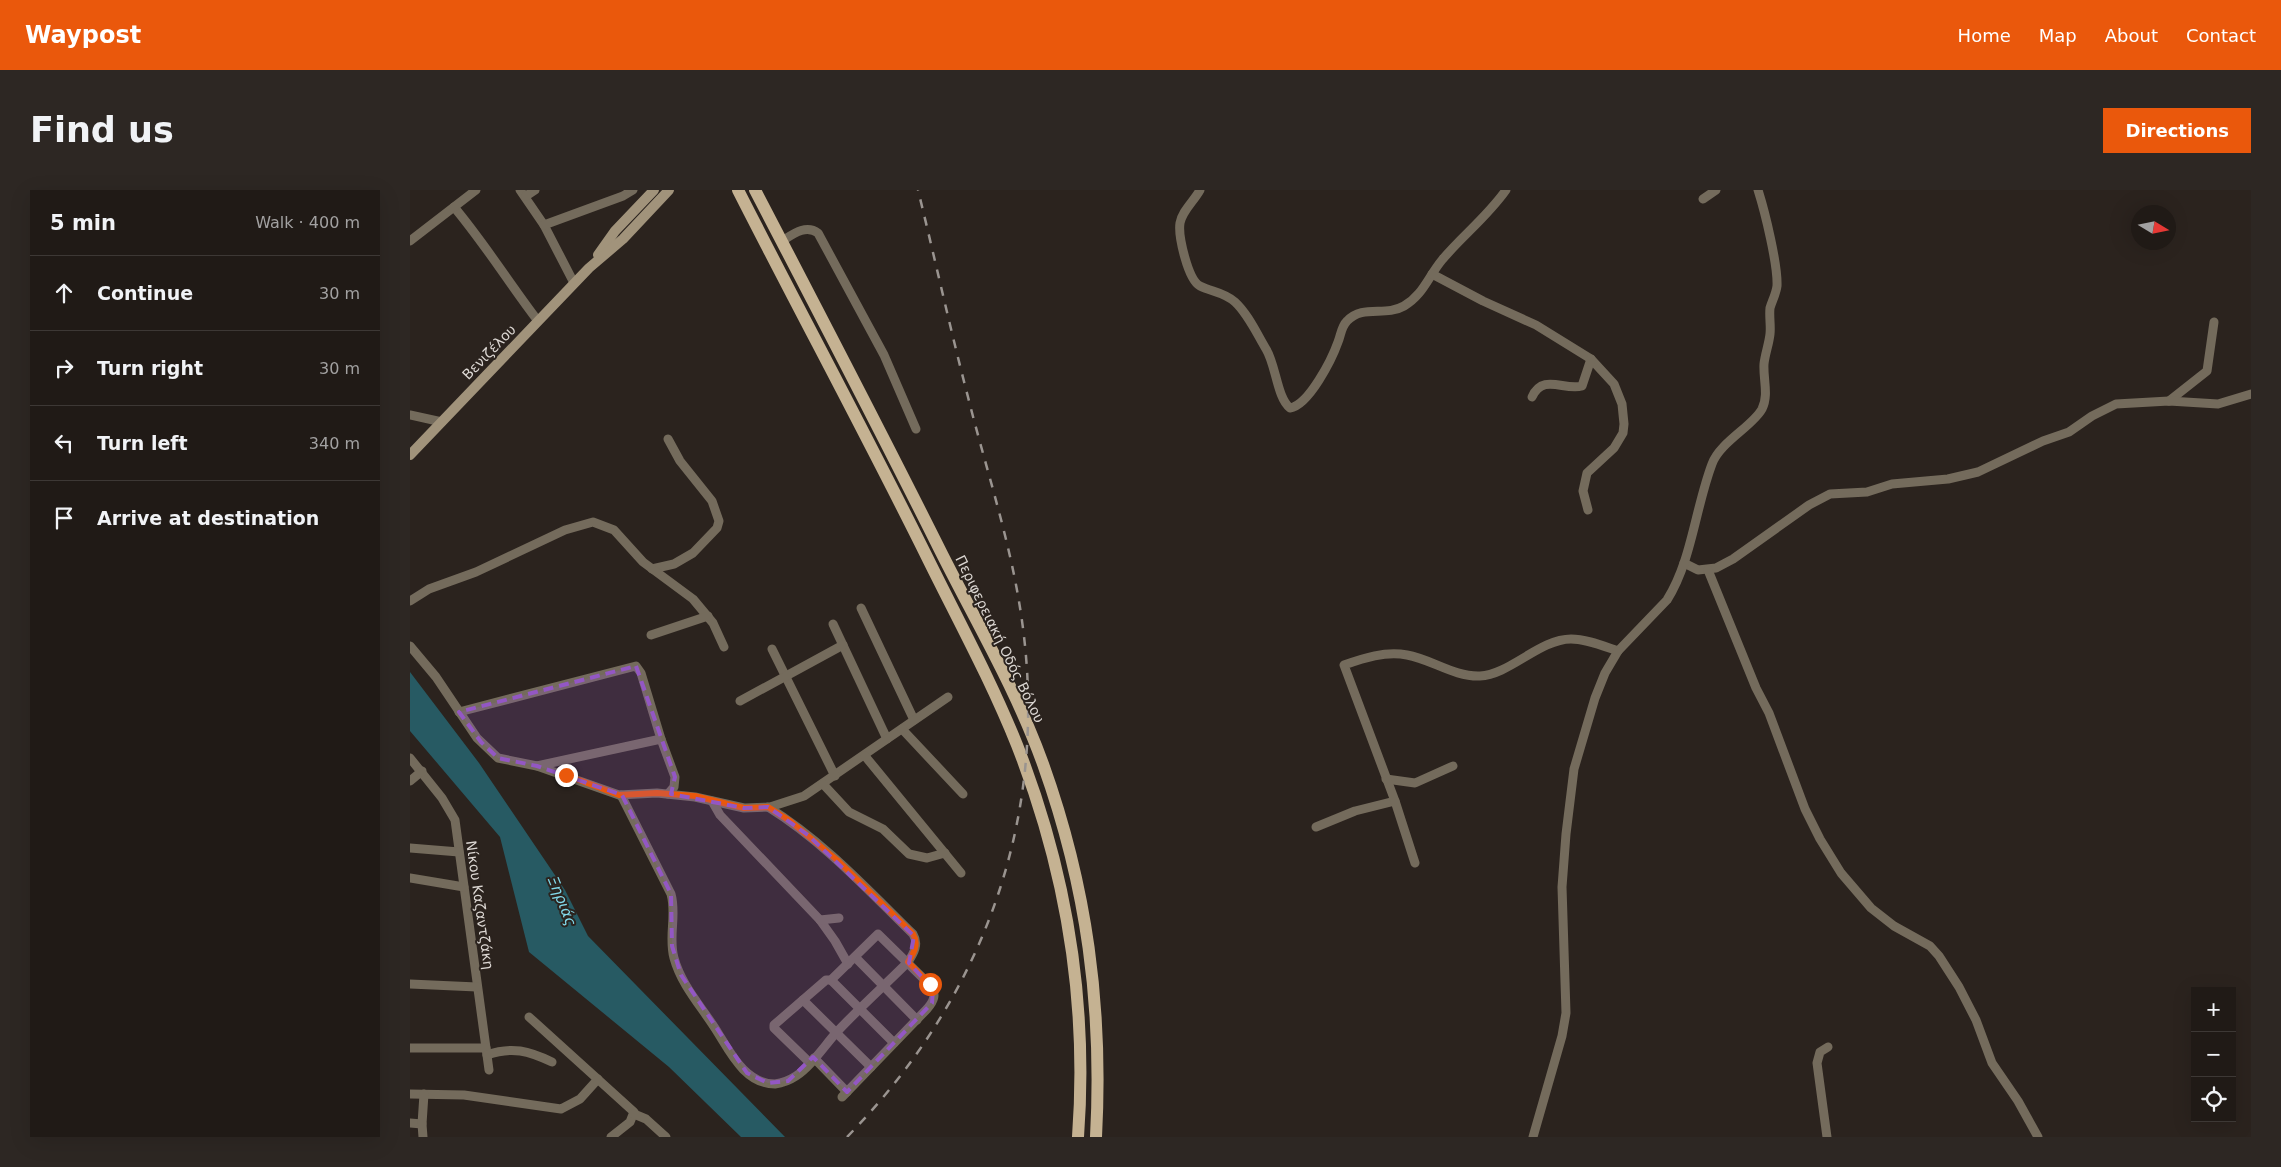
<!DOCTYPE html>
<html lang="en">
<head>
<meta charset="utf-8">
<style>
	body { margin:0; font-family:"DejaVu Sans",sans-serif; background:#2d2723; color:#f1f3f6 }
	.controls { position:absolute; right:15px; bottom:15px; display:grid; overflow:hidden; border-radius:0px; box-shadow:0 5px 20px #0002 }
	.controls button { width:45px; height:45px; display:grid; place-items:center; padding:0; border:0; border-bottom:1px solid #3d3835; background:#201a16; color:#f1f3f6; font:25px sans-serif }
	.compass { position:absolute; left:1721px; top:15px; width:45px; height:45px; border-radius:50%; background:#201a16; box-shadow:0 5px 20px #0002; rotate:100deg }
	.stop { position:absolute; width:15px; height:15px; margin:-11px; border:4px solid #ea580c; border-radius:50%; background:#fff }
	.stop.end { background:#ea580c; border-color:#fff; box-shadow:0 1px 5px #0008 }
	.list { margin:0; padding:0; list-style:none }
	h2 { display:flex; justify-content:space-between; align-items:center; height:65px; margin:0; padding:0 20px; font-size:21px }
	h2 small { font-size:16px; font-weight:400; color:#a2a1a1 }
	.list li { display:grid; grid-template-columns:32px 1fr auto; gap:15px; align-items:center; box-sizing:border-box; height:75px; padding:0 20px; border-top:1px solid #3d3835 }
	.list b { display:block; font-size:19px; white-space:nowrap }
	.list em { font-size:16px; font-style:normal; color:#a2a1a1 }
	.icon { flex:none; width:28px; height:28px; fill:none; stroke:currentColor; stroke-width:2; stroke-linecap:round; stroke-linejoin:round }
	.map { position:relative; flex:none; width:1841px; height:947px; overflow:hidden; border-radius:0px }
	header { display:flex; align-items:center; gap:30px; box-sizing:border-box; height:70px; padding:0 25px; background:#ea580c; color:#fff }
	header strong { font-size:24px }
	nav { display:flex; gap:28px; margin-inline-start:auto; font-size:18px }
	.intro { display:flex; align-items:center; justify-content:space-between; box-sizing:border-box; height:120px; padding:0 30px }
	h1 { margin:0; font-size:35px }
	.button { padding:12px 22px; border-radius:0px; background:#ea580c; color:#fff; font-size:18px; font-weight:700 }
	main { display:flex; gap:30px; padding:0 30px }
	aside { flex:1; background:#201a16; border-radius:0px; box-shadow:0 5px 20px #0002 }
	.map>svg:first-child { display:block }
	.water { fill:#275a63 }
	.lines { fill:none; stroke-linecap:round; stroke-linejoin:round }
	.street { stroke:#746b5c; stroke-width:9 }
	.secondary { stroke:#a1937b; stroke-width:10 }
	.primary { stroke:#c5b292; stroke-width:12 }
	.rail { stroke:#9a9490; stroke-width:2.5; stroke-dasharray:9 9; stroke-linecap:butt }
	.route { stroke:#ea580c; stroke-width:6 }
	.marked { fill:#9357c4; fill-opacity:0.2; stroke:#9357c4; stroke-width:4; stroke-dasharray:10 6; stroke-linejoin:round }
	.labels { text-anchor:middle; stroke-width:4; stroke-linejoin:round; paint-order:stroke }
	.street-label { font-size:14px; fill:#dcd7d3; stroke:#2b231e }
	.water-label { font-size:15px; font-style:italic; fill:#82d8e9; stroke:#2b231e }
</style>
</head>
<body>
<header>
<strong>Waypost</strong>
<nav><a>Home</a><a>Map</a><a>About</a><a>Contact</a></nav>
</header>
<div class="intro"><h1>Find us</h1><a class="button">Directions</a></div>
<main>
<aside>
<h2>5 min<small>Walk · 400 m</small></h2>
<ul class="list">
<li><svg class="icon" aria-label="ahead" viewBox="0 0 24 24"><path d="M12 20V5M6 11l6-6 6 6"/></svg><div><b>Continue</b></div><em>30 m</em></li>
<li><svg class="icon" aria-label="right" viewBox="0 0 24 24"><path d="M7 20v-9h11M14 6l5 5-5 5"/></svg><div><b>Turn right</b></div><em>30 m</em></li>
<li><svg class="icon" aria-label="left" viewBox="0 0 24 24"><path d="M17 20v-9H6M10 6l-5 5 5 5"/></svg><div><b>Turn left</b></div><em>340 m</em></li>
<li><svg class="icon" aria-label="arrive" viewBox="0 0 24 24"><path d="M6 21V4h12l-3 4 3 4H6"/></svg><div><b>Arrive at destination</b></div></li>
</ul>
</aside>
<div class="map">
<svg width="1841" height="947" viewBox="0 0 1841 947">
	<rect width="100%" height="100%" fill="#2b231e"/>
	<polygon class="water" points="0,482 69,573 155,700 178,746 375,947 331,947 259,877 119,762 90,647 0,541"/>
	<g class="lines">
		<g class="street">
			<polyline points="110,0 134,35 164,93"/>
			<path d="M790,0c-6,11 -18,21 -20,33 -2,13 8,57 20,63 12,6 24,6 35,16 13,12 22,32 31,47 10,16 11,49 24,59 19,-3 42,-49 48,-66 3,-7 3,-15 9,-21 16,-17 38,-4 57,-15 19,-11 24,-29 38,-46 20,-24 45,-43 64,-70"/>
			<polyline points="116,6 125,0"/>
			<polyline points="1293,9 1306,0"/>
			<path d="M44,17c31,37 55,76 84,114"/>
			<polyline points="134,35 213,6 223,0"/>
			<polyline points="0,51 66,0"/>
			<path d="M372,51c11,-7 24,-17 36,-8l66,122 32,74"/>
			<polyline points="1022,84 1073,111 1126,135 1181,169 1204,194 1212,214 1214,234 1213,243 1204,258 1177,283 1173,301 1178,320"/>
			<path d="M1122,207c11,-24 32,-6 50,-11l9,-27"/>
			<polyline points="1759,211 1797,181 1804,132"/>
			<polyline points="0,225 32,232"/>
			<polyline points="1274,373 1288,380 1306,378 1323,369 1399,315 1420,304 1457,302 1482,294 1538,289 1568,282 1633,251 1659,242 1682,226 1706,214 1759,211 1808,214 1841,204"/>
			<polyline points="242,379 264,374 283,363 307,338 309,331 302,311 270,271 258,249"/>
			<polyline points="1298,380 1346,498 1359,523 1395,619 1410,649 1431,683 1461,718 1484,736 1520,756 1529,766 1549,797 1566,830 1582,873 1608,911 1628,947"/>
			<polyline points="0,411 19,399 66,382 155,340 183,332 204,340 233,372 283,409 303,433 314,457"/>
			<polyline points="451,418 504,530"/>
			<polyline points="423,434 477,549"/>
			<polyline points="241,445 298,426"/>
			<polyline points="0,456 26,487 67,548 88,568 127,576 209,605 247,603 285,607 334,618 360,617 394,606 538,507"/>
			<polyline points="362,459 425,586"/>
			<polyline points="330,511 433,455"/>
			<polyline points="49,522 226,476 231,483 251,549 265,587 264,597 258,604"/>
			<polyline points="492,539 553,604"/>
			<polyline points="455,566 551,683"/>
			<polyline points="0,568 32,608 45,630 79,880"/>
			<polyline points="127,576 251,549"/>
			<polyline points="976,589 1005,593 1043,576"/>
			<polyline points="0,591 12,581"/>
			<polyline points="413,594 439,622 473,639 499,664 517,668 535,663"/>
			<path d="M211,605l50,99c6,21 -3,43 3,64 8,29 29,50 44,75 13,21 28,51 57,51 7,-1 15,-4 21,-8 15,-10 27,-28 39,-42 23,-25 49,-48 73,-72 6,-9 11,-18 5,-28 -46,-45 -90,-93 -145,-127"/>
			<polyline points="302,611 310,625 410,730 425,751 438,774"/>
			<polyline points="906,637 945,621 985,611"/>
			<polyline points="0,658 49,662"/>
			<path d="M1005,673l-20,-62 -51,-136c20,-7 41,-14 63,-10 24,4 47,22 73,21 29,-1 60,-37 91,-37 15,0 32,7 47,12"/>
			<polyline points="0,688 54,697"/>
			<polyline points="410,730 429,728"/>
			<polyline points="445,767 507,830"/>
			<polyline points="421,790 484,853"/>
			<polyline points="0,794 67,797"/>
			<polyline points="393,810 461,877"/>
			<polyline points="119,827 224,922 220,932 201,947"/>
			<polyline points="0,858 76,858"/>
			<path d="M77,865c25,-9 42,-4 65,7"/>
			<polyline points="404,868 437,902"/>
			<path d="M399,872l-35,-34v-3l52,-45h5l47,-46 52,51c7,9 4,16 -3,24l-85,88"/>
			<polyline points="0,904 54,905 151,919 170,909 188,889"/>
			<polyline points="224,924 236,929 256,947"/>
			<polyline points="0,933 12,934"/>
			<polyline points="13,947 12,934 14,904"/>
			<path d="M1123,947l29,-101 4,-23 -4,-126 4,-53 8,-65 21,-71 10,-25 13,-22 49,-51c25,-40 28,-91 45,-136 8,-22 41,-38 50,-55 7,-14 1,-30 2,-45 1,-10 5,-20 6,-30 1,-8 -1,-17 0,-26 2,-7 6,-14 7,-22 1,-21 -12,-74 -19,-96"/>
			<polyline points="1417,947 1407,873 1410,862 1418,857"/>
		</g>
		<g class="secondary">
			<polyline points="188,65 205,41 244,0"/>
			<polyline points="0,265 179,78 213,49 259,0"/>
		</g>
		<g class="primary">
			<path d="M328,0c62,122 127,242 188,365 31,63 65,125 91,190 49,125 71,258 61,392"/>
			<path d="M345,0c61,117 122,234 181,352 36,73 79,144 107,222 44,123 60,243 53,373"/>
		</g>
		<path class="rail" d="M437,947c139,-142 204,-325 174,-523 -11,-74 -35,-145 -53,-217 -18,-69 -33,-138 -50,-207"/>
	</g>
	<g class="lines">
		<path class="route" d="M156,585l53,20 38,-2 38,3 49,12 24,-1 22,14 47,39 76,74c6,10 1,19 -5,28l22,22"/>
	</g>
	<path class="marked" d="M226,476l39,111 -4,17 73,14 24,-1 40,28 106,101 -5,27 24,26 -1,14 -85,89 -34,-35 -25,24 -20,2 -21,-10 -66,-98 -9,-29 -1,-52 -49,-99 -85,-29 -39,-8 -17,-16 -22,-30z"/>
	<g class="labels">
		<g class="street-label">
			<text transform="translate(79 162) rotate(-46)" y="5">Βενιζέλου</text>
			<text transform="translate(590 449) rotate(64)" y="5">Περιφερειακή Οδός Βόλου</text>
			<text transform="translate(70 715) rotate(82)" y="5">Νίκου Καζαντζάκη</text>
		</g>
		<g class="water-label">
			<text transform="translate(152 711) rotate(68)" y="5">Ξηριάς</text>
		</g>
	</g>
</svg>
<div class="controls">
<button>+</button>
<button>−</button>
<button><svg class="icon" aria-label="locate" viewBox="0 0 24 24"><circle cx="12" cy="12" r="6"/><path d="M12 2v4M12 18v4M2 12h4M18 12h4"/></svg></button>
</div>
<svg class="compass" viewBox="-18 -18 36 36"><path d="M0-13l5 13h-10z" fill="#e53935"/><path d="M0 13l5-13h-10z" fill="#a2a1a1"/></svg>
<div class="stop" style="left:520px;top:794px"></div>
<div class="stop end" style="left:156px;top:585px"></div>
</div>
</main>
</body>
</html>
